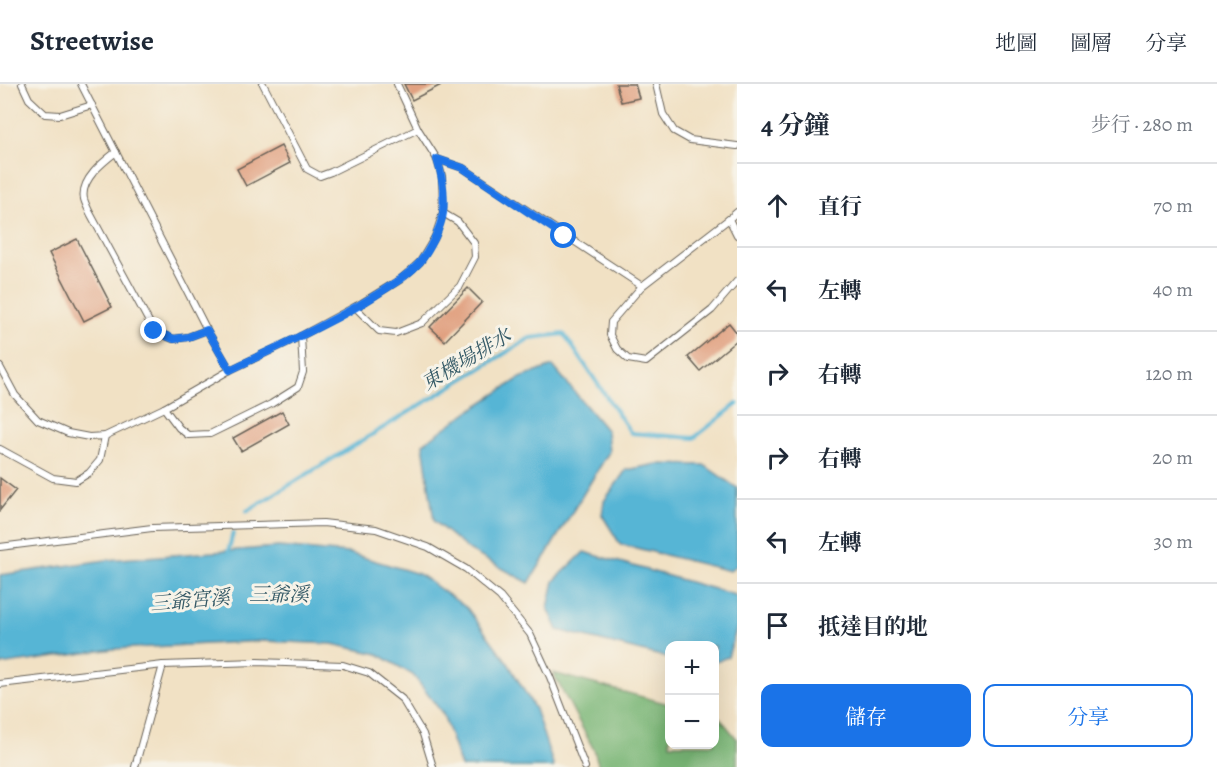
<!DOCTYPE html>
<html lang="zh-TW">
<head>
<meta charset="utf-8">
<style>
	body { margin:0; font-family:Alegreya,"Noto Serif TC",serif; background:#f2f2f3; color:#1f2937 }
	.controls { position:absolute; right:18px; bottom:18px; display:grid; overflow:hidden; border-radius:12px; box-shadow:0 6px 24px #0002 }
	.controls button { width:54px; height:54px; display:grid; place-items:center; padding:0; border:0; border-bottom:2px solid #e0e1e3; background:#fff; color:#1f2937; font:30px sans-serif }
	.stop { position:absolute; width:18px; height:18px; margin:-14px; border:4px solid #1a73e8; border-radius:50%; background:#fff }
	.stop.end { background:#1a73e8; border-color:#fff; box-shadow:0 2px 6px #0008 }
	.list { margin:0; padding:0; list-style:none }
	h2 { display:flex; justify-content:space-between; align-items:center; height:78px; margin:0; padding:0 24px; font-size:26px }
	h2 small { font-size:20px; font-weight:400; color:#747a83 }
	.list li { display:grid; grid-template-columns:39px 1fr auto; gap:18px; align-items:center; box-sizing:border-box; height:84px; padding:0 24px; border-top:2px solid #e0e1e3 }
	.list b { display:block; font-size:22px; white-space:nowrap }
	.list em { font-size:20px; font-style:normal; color:#747a83 }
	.actions { display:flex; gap:12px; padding:18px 24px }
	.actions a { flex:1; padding:14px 0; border:2px solid #1a73e8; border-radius:12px; text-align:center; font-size:21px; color:#1a73e8 }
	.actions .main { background:#1a73e8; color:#fff }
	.icon { flex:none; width:33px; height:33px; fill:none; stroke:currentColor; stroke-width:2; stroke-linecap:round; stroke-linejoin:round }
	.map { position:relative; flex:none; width:737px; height:683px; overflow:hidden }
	header { display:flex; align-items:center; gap:36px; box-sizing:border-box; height:84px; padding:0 30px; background:#fff; border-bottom:2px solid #e0e1e3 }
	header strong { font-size:28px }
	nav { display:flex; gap:33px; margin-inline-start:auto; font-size:21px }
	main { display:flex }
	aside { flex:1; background:#fff }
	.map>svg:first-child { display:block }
	.forest { fill:#78b575; stroke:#4a6848; stroke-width:1.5 }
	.water { fill:#57b5d5; stroke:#3a6878; stroke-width:1.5 }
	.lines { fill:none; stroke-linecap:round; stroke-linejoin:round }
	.stream { stroke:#57b5d5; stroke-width:4 }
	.building { fill:#e1a181 }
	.service-casing { stroke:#676157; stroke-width:8 }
	.service { stroke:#fff; stroke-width:6 }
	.route { stroke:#1a73e8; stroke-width:8 }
	.labels { text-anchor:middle; stroke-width:6; stroke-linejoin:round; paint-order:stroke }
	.water-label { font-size:20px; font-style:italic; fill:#345966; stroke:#f7f3e8 }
</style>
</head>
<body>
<header>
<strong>Streetwise</strong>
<nav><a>地圖</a><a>圖層</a><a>分享</a></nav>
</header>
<main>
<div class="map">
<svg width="737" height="683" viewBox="0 0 737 683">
	<rect width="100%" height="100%" fill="#f7f3e8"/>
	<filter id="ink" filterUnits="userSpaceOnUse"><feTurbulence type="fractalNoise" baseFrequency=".0167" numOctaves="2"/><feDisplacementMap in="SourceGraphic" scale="12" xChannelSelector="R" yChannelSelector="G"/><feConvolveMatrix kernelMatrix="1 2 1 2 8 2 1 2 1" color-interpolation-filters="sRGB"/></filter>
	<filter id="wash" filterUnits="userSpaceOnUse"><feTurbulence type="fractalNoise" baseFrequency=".008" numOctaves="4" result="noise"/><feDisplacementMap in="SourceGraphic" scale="24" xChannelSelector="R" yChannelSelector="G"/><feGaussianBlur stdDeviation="1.35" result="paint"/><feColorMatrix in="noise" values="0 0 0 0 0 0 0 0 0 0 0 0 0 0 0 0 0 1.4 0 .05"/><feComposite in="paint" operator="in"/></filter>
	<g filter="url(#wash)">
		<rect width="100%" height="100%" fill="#f1e1c4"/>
		<polygon class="forest" points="553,589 669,620 670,660 714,660 715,632 720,634 737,655 737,683 599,683 594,666"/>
		<g class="water">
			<polygon points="553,282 607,347 609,368 529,499 470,467 434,437 423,360 460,333 520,294"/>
			<polygon points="657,380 704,381 737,404 737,481 730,487 620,460 602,431 604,417 626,386"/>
			<polygon points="278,463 349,469 419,490 467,524 508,579 535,625 554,683 461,683 443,630 413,591 378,570 332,560 264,557 114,565 0,581 0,491 106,476"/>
			<polygon points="584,468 735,511 737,514 737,543 728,573 715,578 714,562 670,562 669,574 558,546 548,524 554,497"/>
		</g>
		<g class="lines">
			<g class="stream">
				<polyline points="247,427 530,254 564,250 631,349 694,354 737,320"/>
				<polyline points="227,472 233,449"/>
			</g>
		</g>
		<g id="blocks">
			<g class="building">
				<polygon points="404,0 443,0 412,16"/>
				<polygon points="616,0 635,0 639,14 621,18"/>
				<polygon points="281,62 290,79 246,102 237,85"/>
				<polygon points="77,155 112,223 84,237 49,169"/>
				<polygon points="468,204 482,218 445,257 430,243"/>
				<polygon points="729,239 737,249 737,256 700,287 688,273"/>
				<polygon points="282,327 289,340 241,367 233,354"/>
				<polygon points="0,394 16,406 0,426"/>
			</g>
		</g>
	</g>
	<g filter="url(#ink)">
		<use href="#blocks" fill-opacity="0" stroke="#676157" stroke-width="1.5"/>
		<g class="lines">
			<defs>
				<g id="service">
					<polyline points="22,0 29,15 45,30 60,31 92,21"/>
					<polyline points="81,0 207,246 230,286"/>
					<polyline points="263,0 307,85 320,92 331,88 418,45"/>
					<polyline points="656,0 663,30 674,47 690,56 737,62"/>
					<path d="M116,68c-13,10 -36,28 -32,47 1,4 4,10 6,14l64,118 19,8 15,-2 19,-7"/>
					<polyline points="437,75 463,84 642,202 729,135"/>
					<polyline points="737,128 729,135 737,151"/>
					<polyline points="642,202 611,238 610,251 617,265 628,275 646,278 712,226 737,197"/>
					<polyline points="355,223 379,247 396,249 422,239 460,202 475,173 474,159 458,138 443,129"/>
					<polyline points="0,283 15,311 38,336 68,349 89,353 105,352 164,324 230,286 301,252 362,219 401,195 420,178 435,153 443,129 442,92 437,75 418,45 397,0"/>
					<polyline points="164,324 179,344 188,351 210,350 271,320 298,303 303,288 301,252"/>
					<polyline points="0,365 53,394 76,397 89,389 100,376 105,352"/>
					<polyline points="0,463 152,444 323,439 376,445 428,463 466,485 500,513 530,550 550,593 585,683"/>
					<polyline points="0,600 163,581 257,578 343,581 369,589 402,615 423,650 433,683"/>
					<polyline points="135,683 163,581"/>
				</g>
			</defs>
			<use href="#service" class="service-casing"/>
			<use href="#service" class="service"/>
		</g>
	</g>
	<g class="lines" filter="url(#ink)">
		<path class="route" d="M154,247l20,8 14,-2 19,-7 23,40c49,-24 100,-46 146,-75 15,-10 32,-19 44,-33 9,-11 21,-34 23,-49 2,-17 -1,-38 -6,-54l26,9 101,68"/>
	</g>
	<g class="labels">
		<g class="water-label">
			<text transform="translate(466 275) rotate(-31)" y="7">東機場排水</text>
			<text x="279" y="517">三爺溪</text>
			<text transform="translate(190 516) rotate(-5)" y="7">三爺宮溪</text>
		</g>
	</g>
</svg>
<div class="controls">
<button>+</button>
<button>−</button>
</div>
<div class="stop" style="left:564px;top:152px"></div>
<div class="stop end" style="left:154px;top:247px"></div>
</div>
<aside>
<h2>4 分鐘<small>步行 · 280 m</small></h2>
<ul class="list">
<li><svg class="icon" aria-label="ahead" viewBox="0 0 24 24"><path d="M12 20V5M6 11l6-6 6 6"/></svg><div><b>直行</b></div><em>70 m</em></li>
<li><svg class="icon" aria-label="left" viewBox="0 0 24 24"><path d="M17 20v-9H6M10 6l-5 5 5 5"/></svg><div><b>左轉</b></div><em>40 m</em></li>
<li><svg class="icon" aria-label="right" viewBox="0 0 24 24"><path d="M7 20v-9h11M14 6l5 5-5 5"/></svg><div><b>右轉</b></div><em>120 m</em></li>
<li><svg class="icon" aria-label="right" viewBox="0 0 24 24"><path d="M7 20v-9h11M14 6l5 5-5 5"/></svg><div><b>右轉</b></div><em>20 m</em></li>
<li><svg class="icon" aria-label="left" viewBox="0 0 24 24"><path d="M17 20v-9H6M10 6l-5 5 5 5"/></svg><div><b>左轉</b></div><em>30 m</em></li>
<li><svg class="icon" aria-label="arrive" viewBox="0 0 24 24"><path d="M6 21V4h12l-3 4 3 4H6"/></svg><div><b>抵達目的地</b></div></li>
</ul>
<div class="actions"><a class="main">儲存</a><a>分享</a></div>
</aside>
</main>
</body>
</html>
